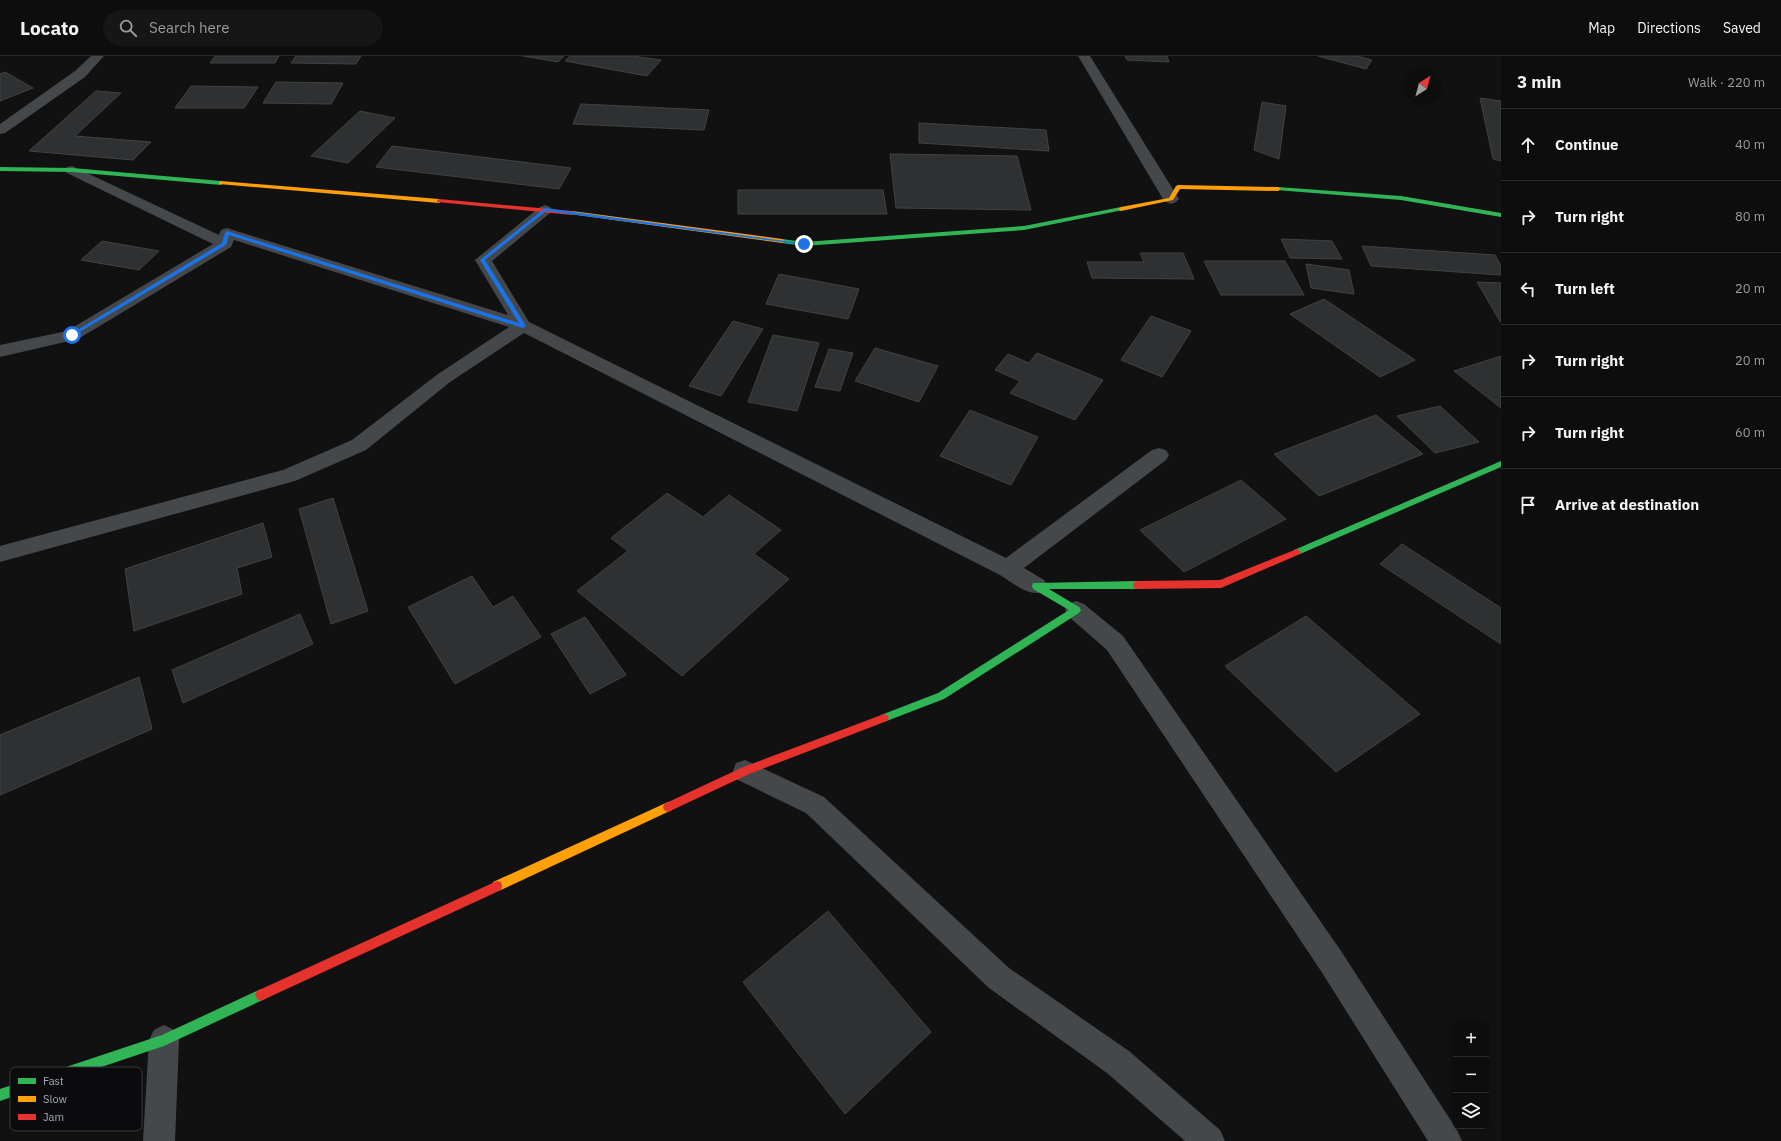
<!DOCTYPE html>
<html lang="en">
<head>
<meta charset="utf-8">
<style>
	body { margin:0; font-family:"IBM Plex Sans",sans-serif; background:#161616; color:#f1f3f6 }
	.controls { position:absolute; right:12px; bottom:12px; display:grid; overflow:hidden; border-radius:6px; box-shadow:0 1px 3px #0004 }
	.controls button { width:36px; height:36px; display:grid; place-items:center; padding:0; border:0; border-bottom:1px solid #2d2d2e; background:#0d0d0d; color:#f1f3f6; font:20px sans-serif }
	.compass { position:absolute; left:1405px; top:12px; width:36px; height:36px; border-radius:50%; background:#0d0d0d; box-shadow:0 1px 3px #0004; rotate:36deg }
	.stop { position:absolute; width:12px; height:12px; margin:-9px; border:3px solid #1a73e8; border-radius:50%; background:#fff }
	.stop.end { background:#1a73e8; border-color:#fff; box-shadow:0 1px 4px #0008 }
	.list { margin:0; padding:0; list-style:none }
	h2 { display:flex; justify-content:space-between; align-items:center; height:52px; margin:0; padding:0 16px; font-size:17px }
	h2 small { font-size:13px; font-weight:400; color:#9a9c9d }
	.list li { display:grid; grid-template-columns:26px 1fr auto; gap:12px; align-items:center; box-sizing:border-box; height:72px; padding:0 16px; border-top:1px solid #2d2d2e }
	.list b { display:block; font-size:15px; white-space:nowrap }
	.list em { font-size:13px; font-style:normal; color:#9a9c9d }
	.icon { flex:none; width:22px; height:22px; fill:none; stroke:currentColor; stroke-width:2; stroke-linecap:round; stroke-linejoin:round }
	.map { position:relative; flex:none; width:1501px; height:1085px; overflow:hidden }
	header { display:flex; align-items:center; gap:24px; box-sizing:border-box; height:56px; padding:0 20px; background:#0d0d0d; border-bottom:1px solid #2d2d2e }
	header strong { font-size:19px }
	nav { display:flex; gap:22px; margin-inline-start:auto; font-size:14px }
	.search { width:280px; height:36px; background:#161616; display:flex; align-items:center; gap:10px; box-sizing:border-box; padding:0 14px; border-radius:22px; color:#9a9c9d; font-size:15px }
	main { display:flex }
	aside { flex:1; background:#0d0d0d }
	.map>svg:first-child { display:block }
	.building { fill:#2f3031; stroke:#3f4345 }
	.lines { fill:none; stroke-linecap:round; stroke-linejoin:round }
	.street { fill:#45484a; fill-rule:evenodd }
	.fast { fill:#30b455; fill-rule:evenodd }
	.slow { fill:#ff9f0a; fill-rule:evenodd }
	.jam { fill:#e5322d; fill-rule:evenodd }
	.route { fill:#1a73e8 }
	.key { fill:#0b0b0d; stroke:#383b3f; stroke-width:1 }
	.key-label { font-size:11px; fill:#a0acb4 }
</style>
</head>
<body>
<header>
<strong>Locato</strong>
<div class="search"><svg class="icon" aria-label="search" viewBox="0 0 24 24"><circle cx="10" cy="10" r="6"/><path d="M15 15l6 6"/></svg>Search here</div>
<nav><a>Map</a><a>Directions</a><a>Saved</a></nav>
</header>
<main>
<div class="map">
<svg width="1501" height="1085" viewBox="0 0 1501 1085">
	<rect width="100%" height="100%" fill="#111"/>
	<g class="building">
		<polygon points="215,0 279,0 275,7 210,7"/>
		<polygon points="296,0 361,0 356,8 291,7"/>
		<polygon points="523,0 564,0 558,6"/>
		<polygon points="570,0 632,0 661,4 647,20 565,5"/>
		<polygon points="1125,0 1167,0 1169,6 1127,4"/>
		<polygon points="1318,0 1357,0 1372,4 1366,13"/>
		<polygon points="5,16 33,32 0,45 0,18"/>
		<polygon points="276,26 343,27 331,48 263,47"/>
		<polygon points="191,30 258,31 244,52 175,52"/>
		<polygon points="96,35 121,37 75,80 151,86 133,104 29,95"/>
		<polygon points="1480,42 1501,45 1501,105 1493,103"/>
		<polygon points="1262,46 1286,50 1279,103 1254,94"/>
		<polygon points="581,48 709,54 704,74 573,68"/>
		<polygon points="360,55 395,62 348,107 311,100"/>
		<polygon points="919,67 1046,74 1049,95 919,87"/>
		<polygon points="392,90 571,112 559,133 376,111"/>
		<polygon points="890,98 1017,100 1031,154 896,152"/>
		<polygon points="738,134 883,134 887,158 738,158"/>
		<polygon points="1281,183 1332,185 1342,203 1290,202"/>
		<polygon points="102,185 159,195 139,214 81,204"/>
		<polygon points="1362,190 1495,199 1501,210 1501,219 1371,210"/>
		<polygon points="1140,197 1183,197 1194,223 1092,222 1087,206 1144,206"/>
		<polygon points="1204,205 1285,205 1304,239 1221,239"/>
		<polygon points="1306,208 1349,214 1354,238 1311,232"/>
		<polygon points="779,218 859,233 848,263 766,248"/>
		<polygon points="1477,226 1501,227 1501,267"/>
		<polygon points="1324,243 1415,304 1380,321 1290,258"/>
		<polygon points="1151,260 1191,275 1162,321 1121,304"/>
		<polygon points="733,265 763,273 721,340 689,330"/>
		<polygon points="773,279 819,287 797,355 748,346"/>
		<polygon points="875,292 938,310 919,346 855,325"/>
		<polygon points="829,293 853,297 840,335 815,331"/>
		<polygon points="1037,297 1103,324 1075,364 1010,337 1020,325 995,314 1008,298 1029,307"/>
		<polygon points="1501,300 1501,352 1454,315"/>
		<polygon points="1440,350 1479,386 1435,397 1397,360"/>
		<polygon points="970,354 1038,381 1011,429 940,400"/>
		<polygon points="1376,359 1423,398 1319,440 1274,398"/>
		<polygon points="1241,424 1286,463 1184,516 1140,474"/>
		<polygon points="667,437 703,461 729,439 781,474 754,498 789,523 682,620 577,535 628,495 611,482"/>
		<polygon points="333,442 368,555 331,568 299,453"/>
		<polygon points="263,467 272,501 237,512 242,538 134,575 125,513"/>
		<polygon points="1402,488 1501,552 1501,588 1380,508"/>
		<polygon points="472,520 493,551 513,540 541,581 455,628 408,551"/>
		<polygon points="300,558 313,588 183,647 172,614"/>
		<polygon points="1306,560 1420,658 1336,716 1225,610"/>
		<polygon points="585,561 626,619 590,638 551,578"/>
		<polygon points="139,621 152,673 0,739 0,679"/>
		<polygon points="828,855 931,976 845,1058 743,926"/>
	</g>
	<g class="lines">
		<g class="street">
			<polygon points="91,0 104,0 85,21 5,77 0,78 0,68 75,15"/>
			<polygon points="1078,0 1090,0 1179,143 1176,146 1171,148 1166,146 1163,143"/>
			<path d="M72,110l147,69 2,-5 6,-2 6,2 275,85 -33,-55 65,-53 5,-2 5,2 3,3 -3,3 -58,48 37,61 477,236 146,-108 7,-2 7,2 3,5 -3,5 -142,108 20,12 3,6 -3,6c-16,5 -31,-9 -44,-17l-476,-242 -74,49 -84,68 -71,31 -295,81v-16l283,-76 69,-30 86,-66 71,-47 -275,-87 -3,7 -153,92 -78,18v-12l67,-14 146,-87 -146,-71 -2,-3 2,-3z"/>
			<polygon points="1076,545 1084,548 1123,580 1341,895 1457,1074 1462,1085 1428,1085 1321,915 1107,594 1068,560 1065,554 1068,548"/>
			<polygon points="745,704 824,741 1009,912 1129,995 1220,1074 1225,1085 1185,1085 1107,1017 989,932 806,757 736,723 733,715 736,707"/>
			<polygon points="164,969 174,974 179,984 175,1085 143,1085 149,984 154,974"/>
		</g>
		<g class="fast">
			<polygon points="0,111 72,112 221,125 224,127 221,129 72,116 0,115"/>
			<polygon points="1278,131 1401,140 1501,157 1501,161 1401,144 1276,134 1275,133"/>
			<polygon points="1121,151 1123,152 1123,154 1024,174 804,190 782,187 779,185 782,183 804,186 1024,170"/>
			<polygon points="1501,405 1501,411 1300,498 1294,498 1293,496 1294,494"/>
			<polygon points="1137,525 1140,526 1141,529 1140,532 1137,533 1049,533 1079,551 1081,554 1079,557 944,643 884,666 881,665 879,662 881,659 938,637 1069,554 1033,533 1032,530 1033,527"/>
			<polygon points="261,933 265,935 267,939 265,943 164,990 0,1045 0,1033 162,979"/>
		</g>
		<g class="slow">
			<polygon points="221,125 439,143 442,145 439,147 219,128 219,126"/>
			<polygon points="1178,129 1278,131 1281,133 1278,135 1180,133 1173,144 1121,155 1118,153 1121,151 1169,142 1176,130"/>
			<polygon points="572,155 782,183 785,185 782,187 570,158 570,156"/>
			<polygon points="668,746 672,748 673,751 672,754 501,834 497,835 493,834 492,830 493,826"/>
		</g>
		<g class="jam">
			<polygon points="439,143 572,155 575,157 572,159 437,146 437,144"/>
			<polygon points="1297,493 1301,496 1300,498 1221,532 1137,533 1134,532 1133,529 1134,526 1137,525 1220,524"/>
			<polygon points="884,658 887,659 889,662 887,665 749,718 668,756 664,754 663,751 664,748 741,712"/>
			<polygon points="497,825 501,826 502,830 501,834 265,943 261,945 257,943 255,939 257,935"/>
		</g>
	</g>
	<polygon class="route" points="545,152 807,188 804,189 546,155 485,204 526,270 523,272 229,179 226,189 73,280 69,279 222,187 225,177 227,175 519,267 480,204"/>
	<rect x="10" y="1011" width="132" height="64" rx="6" class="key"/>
	<rect x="18" y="1022" width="18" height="6" fill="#30b455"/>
	<rect x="18" y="1040" width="18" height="6" fill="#ff9f0a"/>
	<rect x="18" y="1058" width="18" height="6" fill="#e5322d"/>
	<g class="key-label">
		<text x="43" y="1029">Fast</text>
		<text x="43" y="1047">Slow</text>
		<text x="43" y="1065">Jam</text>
	</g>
</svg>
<div class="controls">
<button>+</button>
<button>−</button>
<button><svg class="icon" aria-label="layers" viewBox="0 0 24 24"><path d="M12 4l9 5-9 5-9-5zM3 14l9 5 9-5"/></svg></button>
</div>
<svg class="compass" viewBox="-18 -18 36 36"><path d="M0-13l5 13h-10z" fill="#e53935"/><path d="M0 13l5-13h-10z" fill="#9a9c9d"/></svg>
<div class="stop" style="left:72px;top:279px"></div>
<div class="stop end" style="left:804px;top:188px"></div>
</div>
<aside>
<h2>3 min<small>Walk · 220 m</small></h2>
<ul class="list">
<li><svg class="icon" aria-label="ahead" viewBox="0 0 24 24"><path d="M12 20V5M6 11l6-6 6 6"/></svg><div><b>Continue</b></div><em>40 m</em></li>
<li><svg class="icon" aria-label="right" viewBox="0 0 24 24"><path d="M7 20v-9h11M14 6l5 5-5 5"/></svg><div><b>Turn right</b></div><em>80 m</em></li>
<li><svg class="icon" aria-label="left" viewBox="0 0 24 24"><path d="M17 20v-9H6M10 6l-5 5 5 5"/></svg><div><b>Turn left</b></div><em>20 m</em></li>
<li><svg class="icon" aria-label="right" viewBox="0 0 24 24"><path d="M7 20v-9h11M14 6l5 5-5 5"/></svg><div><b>Turn right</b></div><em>20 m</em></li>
<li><svg class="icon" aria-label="right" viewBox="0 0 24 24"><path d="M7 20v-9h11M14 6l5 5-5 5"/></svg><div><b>Turn right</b></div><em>60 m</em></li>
<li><svg class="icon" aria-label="arrive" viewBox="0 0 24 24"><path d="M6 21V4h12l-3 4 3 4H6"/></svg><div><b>Arrive at destination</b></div></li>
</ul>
</aside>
</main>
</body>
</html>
